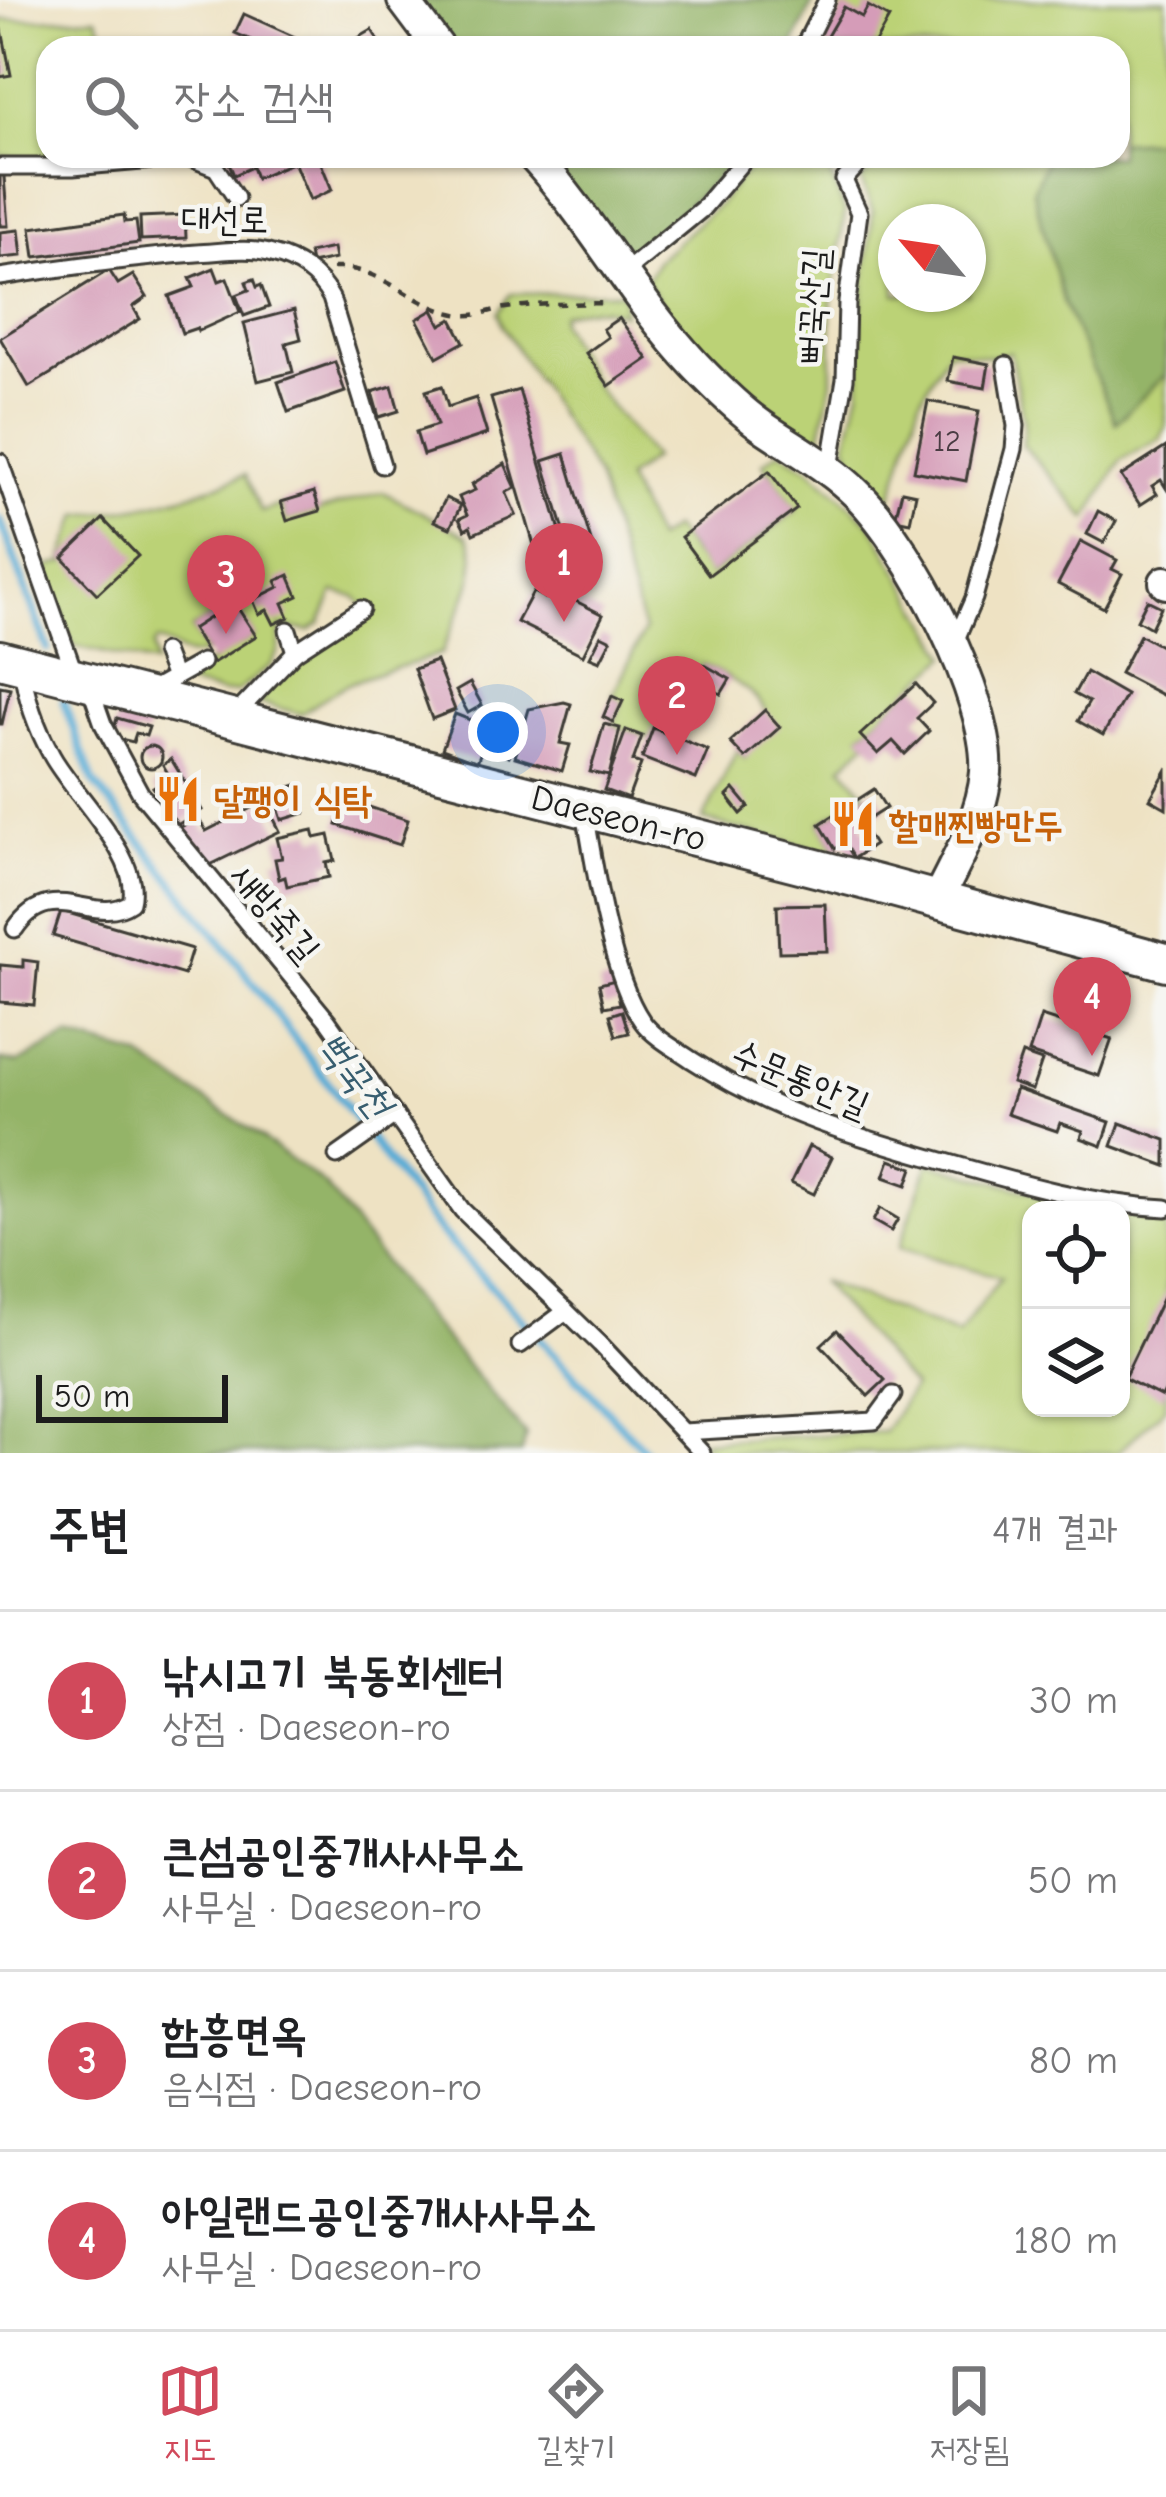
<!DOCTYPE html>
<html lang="ko">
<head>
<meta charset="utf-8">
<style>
	body { margin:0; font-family:"Comic Neue","Poor Story",sans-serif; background:#f2f2f2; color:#202124 }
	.controls { position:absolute; right:36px; bottom:36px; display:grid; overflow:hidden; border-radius:24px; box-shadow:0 3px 9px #0004 }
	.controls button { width:108px; height:108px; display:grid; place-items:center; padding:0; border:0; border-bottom:3px solid #e0e0e0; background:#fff; color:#202124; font:60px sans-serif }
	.compass { position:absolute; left:878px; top:204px; width:108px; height:108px; border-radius:50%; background:#fff; box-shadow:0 3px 9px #0004; rotate:299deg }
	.scale { position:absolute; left:36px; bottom:30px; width:192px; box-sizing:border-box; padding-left:12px; border:6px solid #1c1c1c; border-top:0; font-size:33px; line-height:42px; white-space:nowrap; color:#1c1c1c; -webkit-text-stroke:9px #f6f6f2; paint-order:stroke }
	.you { position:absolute; left:498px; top:732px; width:42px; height:42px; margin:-30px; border:9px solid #fff; border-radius:50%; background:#1a73e8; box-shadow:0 0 0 18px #1a73e833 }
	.badge { display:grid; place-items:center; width:78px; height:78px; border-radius:50%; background:#d1495b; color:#fff; font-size:39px; font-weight:700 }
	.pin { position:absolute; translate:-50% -99px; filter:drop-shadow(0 3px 6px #0008) }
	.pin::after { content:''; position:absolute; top:63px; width:42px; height:36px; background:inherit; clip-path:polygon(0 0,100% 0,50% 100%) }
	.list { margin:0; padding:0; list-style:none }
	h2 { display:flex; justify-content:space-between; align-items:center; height:156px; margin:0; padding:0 48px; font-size:51px }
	h2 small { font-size:39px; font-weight:400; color:#757577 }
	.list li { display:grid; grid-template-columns:78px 1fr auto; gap:36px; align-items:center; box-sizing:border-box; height:180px; padding:0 48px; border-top:3px solid #e0e0e0 }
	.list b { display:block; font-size:45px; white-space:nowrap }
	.list p { margin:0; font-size:39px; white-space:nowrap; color:#757577 }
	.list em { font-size:39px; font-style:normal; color:#757577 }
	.icon { flex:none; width:66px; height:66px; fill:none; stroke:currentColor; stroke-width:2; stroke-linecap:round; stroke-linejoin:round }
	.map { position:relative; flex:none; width:1166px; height:1453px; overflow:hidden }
	.search { position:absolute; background:#fff; box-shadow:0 3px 9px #0004; left:36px; right:36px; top:36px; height:132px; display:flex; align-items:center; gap:30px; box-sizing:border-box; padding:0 42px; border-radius:36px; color:#757577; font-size:45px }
	.sheet { height:876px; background:#fff }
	nav { display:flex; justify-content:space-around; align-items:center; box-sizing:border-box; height:168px; border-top:3px solid #e0e0e0; background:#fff; font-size:33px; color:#757577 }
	nav a { display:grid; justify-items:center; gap:6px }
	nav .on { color:#d1495b }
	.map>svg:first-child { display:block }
	.green { fill:#bbd276; stroke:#6c7749; stroke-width:3; fill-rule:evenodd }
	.forest { fill:#94b467; stroke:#586842; stroke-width:3 }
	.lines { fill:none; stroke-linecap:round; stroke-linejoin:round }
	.stream { stroke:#59acd5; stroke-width:8 }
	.building { fill:#d59cb8 }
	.service-casing { stroke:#3c3a35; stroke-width:21 }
	.minor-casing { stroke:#3c3a35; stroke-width:36 }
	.tertiary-casing { stroke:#3c3a35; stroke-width:42 }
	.path { stroke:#3c3a35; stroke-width:4.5; stroke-dasharray:9 9; stroke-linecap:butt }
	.service { stroke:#fff; stroke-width:15 }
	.minor { stroke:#fff; stroke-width:30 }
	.tertiary { stroke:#fff; stroke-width:36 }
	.labels { text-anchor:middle; stroke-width:9; stroke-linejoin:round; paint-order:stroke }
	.number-label { font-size:30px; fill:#4a3c43 }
	.street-label { font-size:36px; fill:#1c1c1c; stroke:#f6f6f2 }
	.food-label { font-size:36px; font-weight:bold; fill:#c56008; stroke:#f6f6f2; text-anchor:start }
	.water-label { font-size:39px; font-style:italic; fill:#375d6f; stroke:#f6f6f2 }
</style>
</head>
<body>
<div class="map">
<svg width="1166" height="1453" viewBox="0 0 1166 1453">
	<rect width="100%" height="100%" fill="#f6f6f2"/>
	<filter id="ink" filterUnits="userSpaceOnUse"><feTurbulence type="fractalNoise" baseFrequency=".00833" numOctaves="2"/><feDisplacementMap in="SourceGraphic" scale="24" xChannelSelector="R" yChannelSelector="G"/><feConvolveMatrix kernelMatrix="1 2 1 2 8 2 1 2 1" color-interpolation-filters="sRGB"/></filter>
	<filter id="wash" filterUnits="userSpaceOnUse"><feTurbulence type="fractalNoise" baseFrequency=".004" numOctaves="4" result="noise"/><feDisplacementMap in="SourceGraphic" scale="48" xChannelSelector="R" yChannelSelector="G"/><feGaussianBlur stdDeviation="2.7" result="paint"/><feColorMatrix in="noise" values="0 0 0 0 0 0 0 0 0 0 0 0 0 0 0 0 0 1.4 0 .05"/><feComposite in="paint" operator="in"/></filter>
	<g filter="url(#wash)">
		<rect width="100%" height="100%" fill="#eee2c3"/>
		<g class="green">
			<polygon points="839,0 1166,0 1166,140 1118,142 1118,48 815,48"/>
			<polygon points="97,17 109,48 48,48 48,156 112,156 72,159 0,156 0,20"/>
			<polygon points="759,156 846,156 830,174 845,212 831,304 832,381 817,452 697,357 646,281 656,261 720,203"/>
			<path d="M885,156h163l-15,35 82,231 51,-48v52l-6,13 -39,21 -34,59 -64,-74 1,-22 -14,-71 -17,5 -45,-7 -28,50 -28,96 -18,-4 -15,-16 -12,-33 13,-53 1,-77 12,-101 -12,-32zM896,222h72v72h-72z"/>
			<path d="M624,292l-1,22c-14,-8 -47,-7 -62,1l-1,8 37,66 56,69 -27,21 30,61 17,-12 37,47 87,-65 -34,-47 16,-12 30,17 62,56 77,132 -87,78 6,8 -25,24 24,28 -46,29 15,26 -1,5 -131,-34 34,-70 8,8 20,-48c-12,-21 -40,-34 -62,-46l-10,19 -6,-2 -38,57 -36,-12 9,-24 -10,-6 32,-65 -47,-155 -95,-151 -4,-12 13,-19z"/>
			<path d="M245,475l16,37 21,-7 5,15 96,-28 84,44c22,33 -14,82 -25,117 -33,14 -69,18 -100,34 -14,8 -28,18 -41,27l-45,-12c37,-41 63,-65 114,-89l-14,-16 -22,-5 -14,32 -11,7 -28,-5 -2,25 -8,14 -34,27 -15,1 -46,-11 79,-46 -21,-33 -42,26 14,23c-24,11 -28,-8 -49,-11l-4,5 2,18 -80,-18 -7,-10 -24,-68 22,-6 -3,-4 16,-43c59,-5 111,-18 166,-40z"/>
			<polygon points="929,1163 1098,1210 1031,1210 1031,1408 1121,1408 1121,1215 1166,1217 1166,1407 1117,1453 712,1453 700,1441 884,1432 913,1387 820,1281 958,1335 1001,1277 899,1248"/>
		</g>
		<g class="forest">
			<polygon points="411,0 814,0 792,48 447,48"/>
			<polygon points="1166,140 1166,374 1116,423 1064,304 1033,191 1048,156 1118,156 1118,142"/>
			<polygon points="542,156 733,156 718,177 640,250 627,251 613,244"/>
			<polygon points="69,1036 139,1056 252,1131 325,1185 423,1313 526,1435 522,1453 0,1453 0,1060 18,1063"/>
		</g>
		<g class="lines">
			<g class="stream">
				<polyline points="0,520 48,649"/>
				<polyline points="63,701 93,781 240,966 441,1233 647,1453"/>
			</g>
		</g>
		<g id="blocks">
			<g class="building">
				<polygon points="868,6 889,18 872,48 832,48 823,43 844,7 862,17"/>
				<polygon points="244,14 295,37 291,48 269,48 235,33"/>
				<polygon points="2,30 11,75 0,77 0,31"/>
				<polygon points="372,30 383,48 357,48 353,41"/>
				<polygon points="226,156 318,156 332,190 310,200 294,162 256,178 252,167 234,175"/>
				<polygon points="0,165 3,165 8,226 0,226"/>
				<polygon points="124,215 125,222 136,221 139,243 35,257 31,228"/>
				<polygon points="185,215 186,238 141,240 140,217"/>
				<polygon points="19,230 22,256 0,258 0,232"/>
				<polygon points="333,248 335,259 311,264 309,253"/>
				<polygon points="214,268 219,281 227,278 240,312 198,331 197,328 182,333 169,296 194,287 190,278"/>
				<polygon points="109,270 118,284 133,275 147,297 133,307 140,319 29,387 0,338"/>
				<polygon points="254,279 257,287 261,285 269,307 244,316 236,295 249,290 246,282"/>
				<polygon points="294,310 301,339 286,343 293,372 258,381 244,323"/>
				<polygon points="433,310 441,325 452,319 464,342 437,357 417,319"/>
				<polygon points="619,318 648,359 609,386 586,353 608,337 603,329"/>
				<polygon points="953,357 989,364 985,388 948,381"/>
				<polygon points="335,362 345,392 288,412 278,382"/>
				<polygon points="392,386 399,411 379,417 372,392"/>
				<polygon points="442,386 448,407 476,398 487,434 423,455 416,432 437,425 426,391"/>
				<polygon points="519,390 566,551 538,559 491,398"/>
				<polygon points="928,401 979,411 966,481 914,471"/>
				<polygon points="1166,447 1166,488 1161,480 1152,486 1157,494 1140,505 1121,476"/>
				<polygon points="565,454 594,551 572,557 543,461"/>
				<polygon points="505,464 516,488 506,492 516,515 473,534 470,527 465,530 459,519 467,515 459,497 475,490 472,484"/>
				<polygon points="769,471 797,509 709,575 681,537"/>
				<polygon points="902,491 916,494 910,522 895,519"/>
				<polygon points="314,492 320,511 287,521 281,502"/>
				<polygon points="446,498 461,505 450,528 434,521"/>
				<polygon points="1098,511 1116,521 1104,543 1087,534"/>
				<polygon points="103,519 138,556 97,594 63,558"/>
				<polygon points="1081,541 1117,560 1112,569 1122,574 1104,608 1058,584"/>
				<polygon points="289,575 298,596 283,603 289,617 274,624 267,610 259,614 253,600 279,587 276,581"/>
				<polygon points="550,588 603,615 583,655 517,622 533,592 545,598"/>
				<polygon points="1147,600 1161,607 1151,628 1137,620"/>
				<polygon points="234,602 256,636 213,663 192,629"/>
				<polygon points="601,635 611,640 600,661 590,657"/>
				<polygon points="1140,635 1166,649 1163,666 1166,667 1166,697 1120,673"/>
				<polygon points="436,661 455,710 432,719 414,669"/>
				<polygon points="703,664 730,679 721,694 695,680"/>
				<polygon points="1086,672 1126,695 1103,735 1078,721 1089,702 1074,694"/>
				<polygon points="688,680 705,690 690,717 671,706"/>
				<polygon points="470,683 482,705 468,713 456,691"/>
				<polygon points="916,684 933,703 917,718 929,731 905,754 893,741 878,754 860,735"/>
				<polygon points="0,686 10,688 2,724 0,724"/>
				<polygon points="612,696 623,701 613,722 603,717"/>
				<polygon points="564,702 571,704 560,743 570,745 562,771 515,757 529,709"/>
				<polygon points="765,710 780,727 745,758 730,742"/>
				<polygon points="455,714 516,738 509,756 483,746 477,762 442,749"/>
				<polygon points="117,718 149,727 146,736 136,733 133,742 112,737"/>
				<polygon points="604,724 620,728 609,776 590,772"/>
				<polygon points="653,728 708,750 696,779 642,758"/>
				<polygon points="626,730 642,736 633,761 641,764 628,799 604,790"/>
				<circle cx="151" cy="757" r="11"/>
				<polygon points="171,759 202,810 177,825 153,787 170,777 163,765"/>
				<polygon points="1166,771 1166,808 1150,799"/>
				<polygon points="296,785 305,813 282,820 273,792"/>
				<polygon points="734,789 749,807 741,814 727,796"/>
				<polygon points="874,789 886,808 861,824 874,845 854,858 845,843 835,849 820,824"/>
				<polygon points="345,799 408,820 400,845 337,825"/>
				<polygon points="265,801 280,831 210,865 179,828 198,818 206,831"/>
				<polygon points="313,830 315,838 329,835 335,861 326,863 329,877 287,886 285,877 279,879 275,859 282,858 277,838"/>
				<polygon points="825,904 827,951 779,952 777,905"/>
				<polygon points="61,911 192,949 184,975 53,936"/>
				<polygon points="23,960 38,962 34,1005 0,1002 0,965 23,967"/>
				<polygon points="615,980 620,1004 604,1007 599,984"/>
				<polygon points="622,1011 629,1033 616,1036 610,1015"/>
				<polygon points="1041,1016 1112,1039 1099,1076 1029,1053"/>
				<polygon points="1022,1054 1042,1061 1032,1090 1012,1083"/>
				<polygon points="1016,1089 1110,1122 1102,1146 1081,1138 1083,1131 1060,1123 1057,1131 1007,1114"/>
				<polygon points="1120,1123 1166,1140 1166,1166 1112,1146"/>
				<polygon points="809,1146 832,1157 814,1194 791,1183"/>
				<polygon points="890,1160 913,1168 907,1185 884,1177"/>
				<polygon points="880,1208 898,1219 891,1231 873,1221"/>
				<polygon points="1166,1291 1166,1389 1162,1397 1124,1378"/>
				<polygon points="837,1330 885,1380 868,1396 821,1345"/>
			</g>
		</g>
	</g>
	<g filter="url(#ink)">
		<use href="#blocks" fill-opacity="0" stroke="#3c3a35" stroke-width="3"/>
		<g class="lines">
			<defs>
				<g id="service">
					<polyline points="803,48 827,0"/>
					<polyline points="0,167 73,167 188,157 216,168 236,198"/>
					<polyline points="625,272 702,209 747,156"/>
					<path d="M0,277c66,-10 130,-19 197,-24 24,-1 52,-6 75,1 25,6 47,21 59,44l51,167"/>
					<polyline points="0,462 75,675"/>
					<polyline points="830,468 845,379 847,302 859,213 844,180 866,156"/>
					<polyline points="288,630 295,652"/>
					<polyline points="954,644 974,598 1014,449 1016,426 1006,365"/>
					<polyline points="164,652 174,678"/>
					<polyline points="90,687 103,724 141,794 328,1021 462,1210 600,1344 702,1453"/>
					<polyline points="147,693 202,662"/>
					<polyline points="235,715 295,652 361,609"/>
					<path d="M585,811c9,55 26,165 57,210 11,16 34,28 50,39 84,54 165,77 261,104 69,20 140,40 213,44"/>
					<path d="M15,929c37,-55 79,-1 116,-27 12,-43 -58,-108 -79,-146 -16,-29 -26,-56 -30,-89"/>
					<polyline points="337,1156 395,1115"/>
					<polyline points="520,1345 566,1311"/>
					<polyline points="683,1432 874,1421 893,1395"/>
				</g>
				<g id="minor">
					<polyline points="403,0 439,48"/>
					<path d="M533,156c60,65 101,144 162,209 20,21 43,44 67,61 32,22 68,41 96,69 52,51 133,204 128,277 -3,43 -30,90 -49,128"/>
					<polyline points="1165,582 1166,583"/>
				</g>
				<polyline id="tertiary" points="0,659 878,884 1166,962"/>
			</defs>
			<use href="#service" class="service-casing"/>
			<use href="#minor" class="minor-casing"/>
			<use href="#tertiary" class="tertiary-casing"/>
			<path class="path" d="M333,268c48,-2 75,35 119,45 23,6 33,-2 54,-5 34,-5 68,-4 102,-5"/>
			<use href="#service" class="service"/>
			<use href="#minor" class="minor"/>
			<use href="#tertiary" class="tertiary"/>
		</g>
	</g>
	<defs>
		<symbol id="restaurant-bare" viewBox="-9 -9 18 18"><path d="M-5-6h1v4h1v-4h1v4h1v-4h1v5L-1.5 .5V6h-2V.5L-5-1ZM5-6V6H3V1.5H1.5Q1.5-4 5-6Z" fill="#e8710a" stroke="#f6f6f2" stroke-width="2.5" paint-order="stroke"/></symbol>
	</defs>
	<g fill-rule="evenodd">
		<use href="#restaurant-bare" x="145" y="766" width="66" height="66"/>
		<use href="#restaurant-bare" x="820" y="791" width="66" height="66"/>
	</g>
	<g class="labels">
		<g class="number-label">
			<text x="947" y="451">12</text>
		</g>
		<g class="street-label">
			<text transform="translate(225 218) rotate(1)" y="13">대선로</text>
			<text transform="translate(811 306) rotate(-86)" y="13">뻐꾹산길</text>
			<text transform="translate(619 817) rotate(14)" y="13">Daeseon-ro</text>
			<text transform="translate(276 912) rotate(50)" y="13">새방죽길</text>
			<text transform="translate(801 1078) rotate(23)" y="13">수문통안길</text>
		</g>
		<g class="food-label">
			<text x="214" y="812">달팽이 식탁</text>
			<text x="889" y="837">할매찐빵만두</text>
		</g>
		<g class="water-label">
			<text transform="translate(356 1074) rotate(52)" y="14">뻑꾹천</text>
		</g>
	</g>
</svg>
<div class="controls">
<button><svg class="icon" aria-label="locate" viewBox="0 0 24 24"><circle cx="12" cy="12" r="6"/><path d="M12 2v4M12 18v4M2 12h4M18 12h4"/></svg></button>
<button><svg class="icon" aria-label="layers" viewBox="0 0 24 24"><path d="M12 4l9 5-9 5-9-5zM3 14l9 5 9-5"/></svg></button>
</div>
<svg class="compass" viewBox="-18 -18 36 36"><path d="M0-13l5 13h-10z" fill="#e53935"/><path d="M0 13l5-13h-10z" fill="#757577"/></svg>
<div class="scale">50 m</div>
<div class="you"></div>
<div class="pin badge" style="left:564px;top:622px">1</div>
<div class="pin badge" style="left:677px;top:755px">2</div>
<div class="pin badge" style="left:226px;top:634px">3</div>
<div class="pin badge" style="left:1092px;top:1056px">4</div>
<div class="search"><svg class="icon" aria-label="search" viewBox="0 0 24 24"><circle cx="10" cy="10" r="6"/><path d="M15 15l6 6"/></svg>장소 검색</div>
</div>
<section class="sheet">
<h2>주변<small>4개 결과</small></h2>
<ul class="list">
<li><span class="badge">1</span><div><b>낚시고기 북동회센터</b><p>상점 · Daeseon-ro</p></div><em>30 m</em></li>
<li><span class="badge">2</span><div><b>큰섬공인중개사사무소</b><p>사무실 · Daeseon-ro</p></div><em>50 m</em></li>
<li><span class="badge">3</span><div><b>함흥면옥</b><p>음식점 · Daeseon-ro</p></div><em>80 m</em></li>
<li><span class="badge">4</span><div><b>아일랜드공인중개사사무소</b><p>사무실 · Daeseon-ro</p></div><em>180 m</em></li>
</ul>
</section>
<nav>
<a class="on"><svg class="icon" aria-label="map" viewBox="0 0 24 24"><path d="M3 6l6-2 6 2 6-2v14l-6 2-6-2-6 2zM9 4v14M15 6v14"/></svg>지도</a>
<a><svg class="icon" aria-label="directions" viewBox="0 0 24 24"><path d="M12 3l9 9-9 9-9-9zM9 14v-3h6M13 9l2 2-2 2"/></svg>길찾기</a>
<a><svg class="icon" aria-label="saved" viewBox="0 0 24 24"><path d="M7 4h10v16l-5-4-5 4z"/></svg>저장됨</a>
</nav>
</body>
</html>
